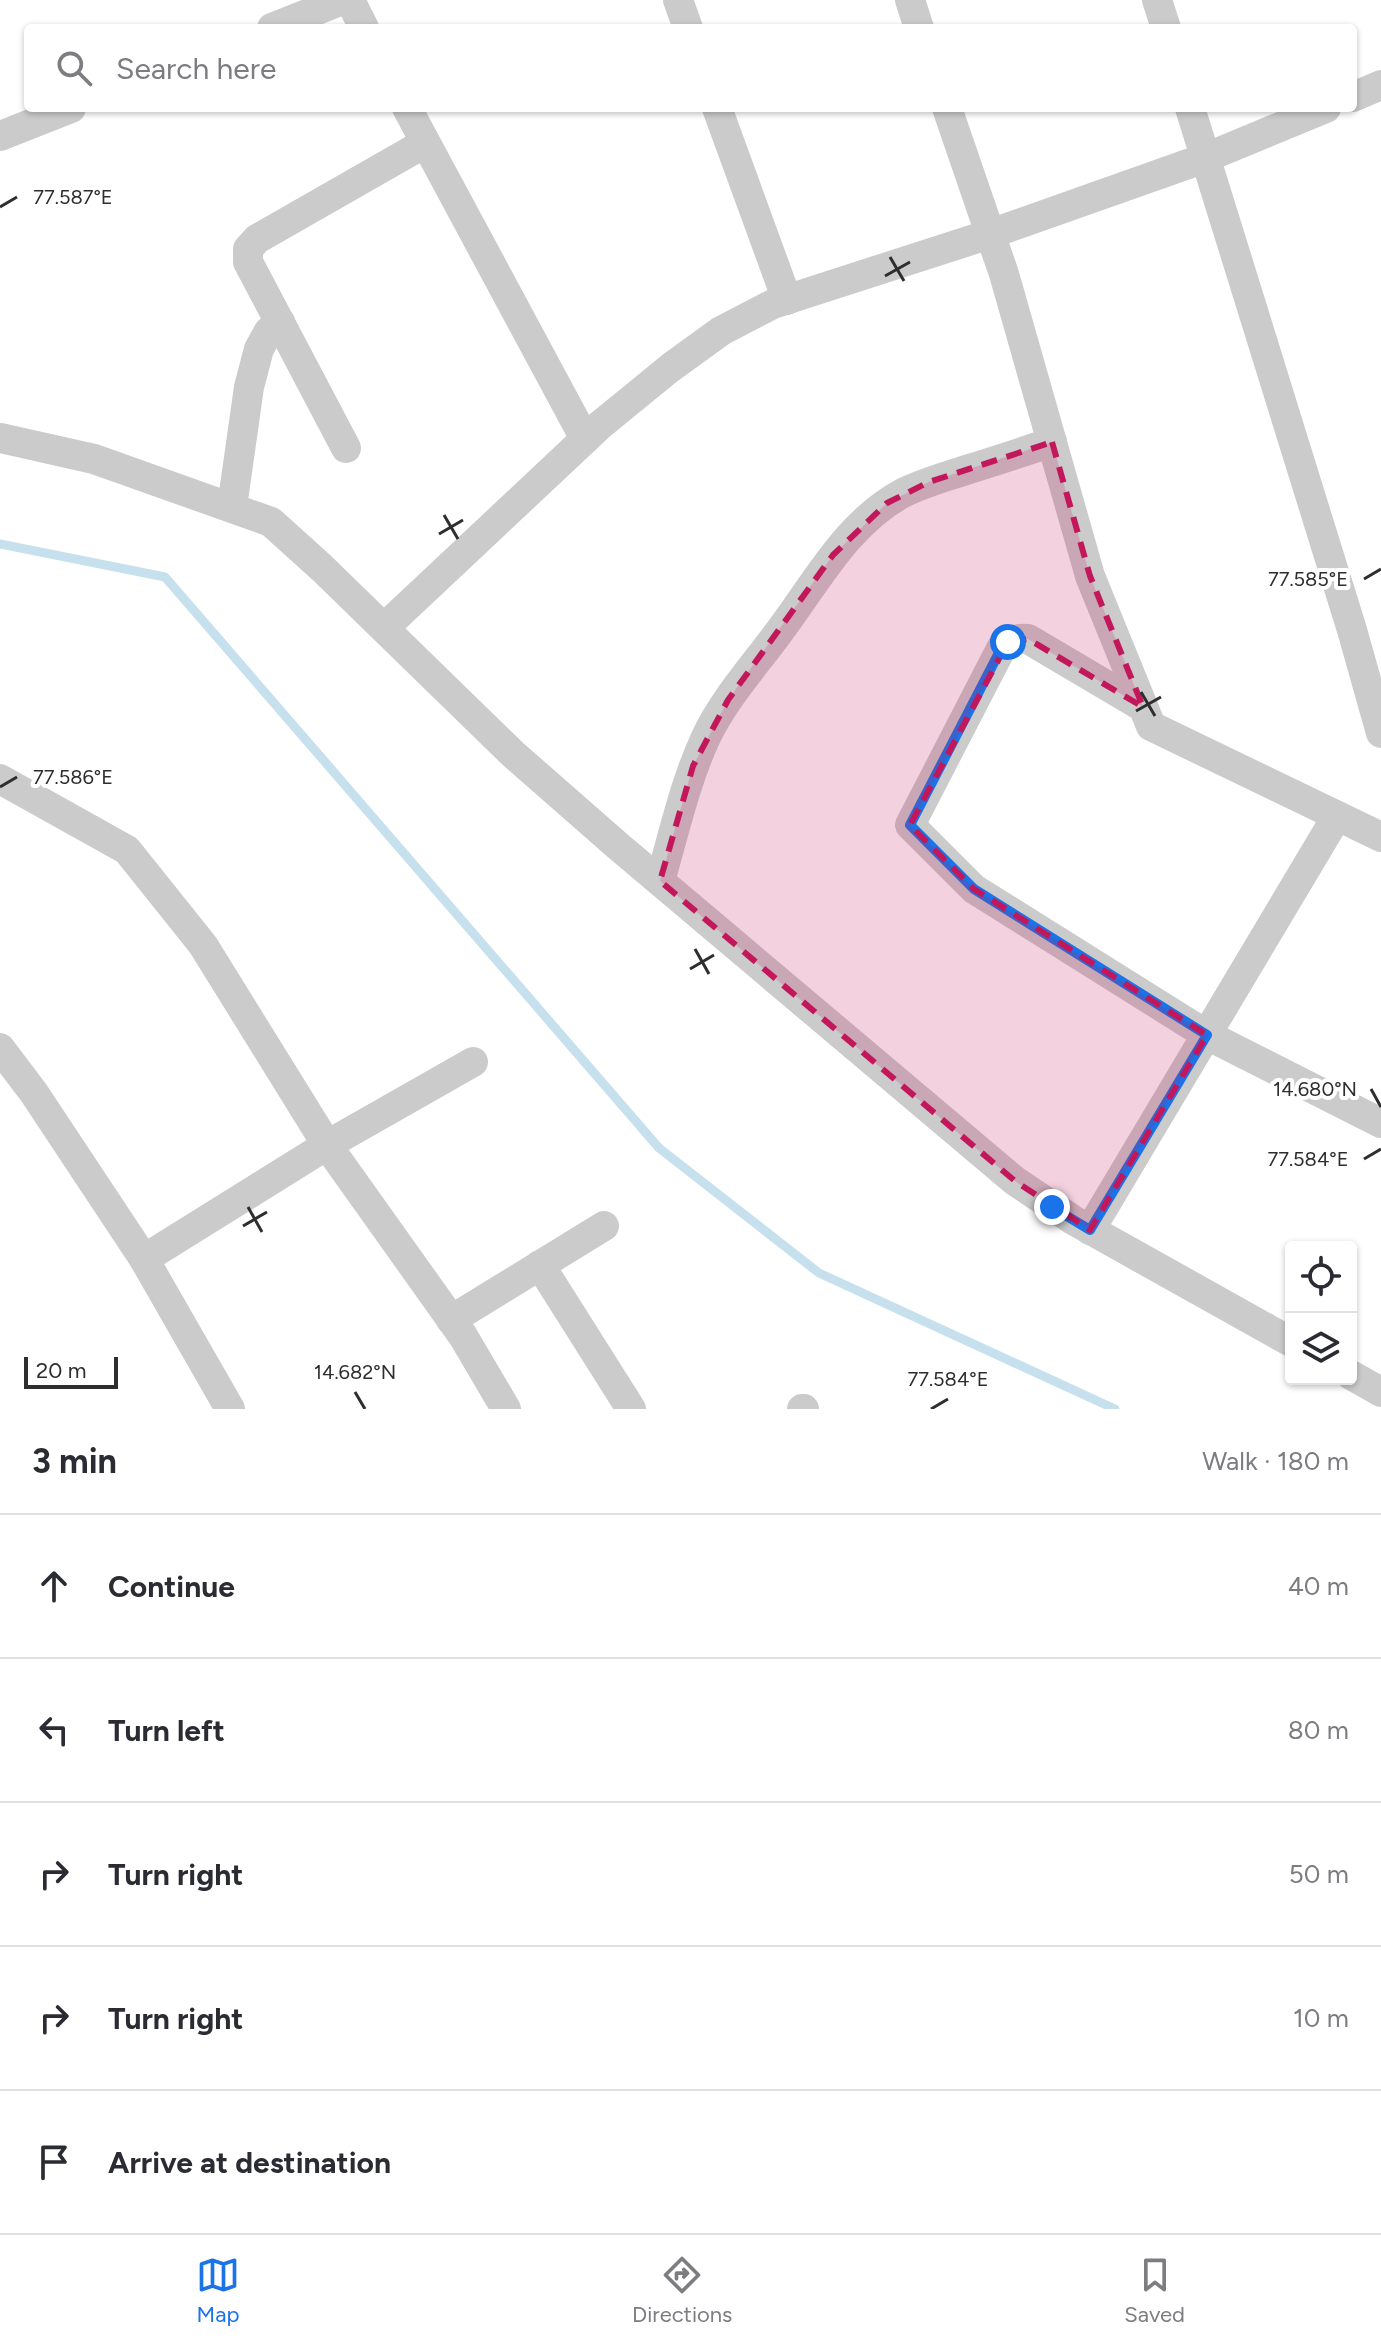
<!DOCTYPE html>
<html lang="en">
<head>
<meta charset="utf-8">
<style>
	body { margin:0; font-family:Figtree,sans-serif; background:#f7f7f7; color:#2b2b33 }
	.controls { position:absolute; right:24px; bottom:24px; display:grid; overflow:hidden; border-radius:8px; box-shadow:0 2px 6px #0004 }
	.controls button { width:72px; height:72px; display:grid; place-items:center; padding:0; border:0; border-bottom:2px solid #e1e1e2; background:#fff; color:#2b2b33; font:40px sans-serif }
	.scale { position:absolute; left:24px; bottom:20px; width:94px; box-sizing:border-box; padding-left:8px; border:4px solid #2e2e2e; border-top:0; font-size:22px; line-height:28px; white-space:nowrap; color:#2e2e2e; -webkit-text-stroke:6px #fff; paint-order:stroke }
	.stop { position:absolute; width:24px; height:24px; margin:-18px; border:6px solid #1a73e8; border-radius:50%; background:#fff }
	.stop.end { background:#1a73e8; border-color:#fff; box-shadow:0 2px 8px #0008 }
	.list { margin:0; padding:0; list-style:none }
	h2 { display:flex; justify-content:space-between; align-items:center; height:104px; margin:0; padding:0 32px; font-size:34px }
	h2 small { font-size:26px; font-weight:400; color:#7c7c81 }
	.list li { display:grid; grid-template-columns:52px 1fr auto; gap:24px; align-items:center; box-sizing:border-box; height:144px; padding:0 32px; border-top:2px solid #e1e1e2 }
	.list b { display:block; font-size:30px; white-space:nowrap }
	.list em { font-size:26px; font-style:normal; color:#7c7c81 }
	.icon { flex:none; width:44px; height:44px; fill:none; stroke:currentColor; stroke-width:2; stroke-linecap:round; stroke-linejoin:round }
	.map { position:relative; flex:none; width:1381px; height:1409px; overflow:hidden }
	.search { position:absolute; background:#fff; box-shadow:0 2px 6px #0004; left:24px; right:24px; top:24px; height:88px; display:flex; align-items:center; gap:20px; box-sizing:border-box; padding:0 28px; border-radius:8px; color:#7c7c81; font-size:30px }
	.sheet { height:824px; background:#fff }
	nav { display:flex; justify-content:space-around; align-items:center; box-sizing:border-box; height:112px; border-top:2px solid #e1e1e2; background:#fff; font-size:22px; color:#7c7c81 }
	nav a { display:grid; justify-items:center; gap:4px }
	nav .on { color:#1a73e8 }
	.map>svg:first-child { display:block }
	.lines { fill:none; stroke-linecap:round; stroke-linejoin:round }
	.stream { stroke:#c6e1ed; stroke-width:9 }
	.minor { stroke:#cbcbcb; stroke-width:30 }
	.route { stroke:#1a73e8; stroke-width:10 }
	.marked { fill:#c2185b; fill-opacity:0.2; stroke:#c2185b; stroke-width:6; stroke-dasharray:16 10; stroke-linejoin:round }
	.ticks { fill:none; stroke:#2e2e2e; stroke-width:3 }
	.ticks-label { font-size:20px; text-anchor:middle; fill:#2e2e2e; stroke:#fff; stroke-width:8; stroke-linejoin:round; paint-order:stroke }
</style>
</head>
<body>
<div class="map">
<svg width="1381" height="1409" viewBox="0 0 1381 1409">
	<rect width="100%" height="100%" fill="#fff"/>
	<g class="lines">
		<polyline class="stream" points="0,544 165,577 659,1148 819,1273 1115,1409"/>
		<g class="minor">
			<polyline points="350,0 364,28"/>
			<polyline points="678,0 688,28"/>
			<polyline points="910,0 919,28"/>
			<polyline points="1157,0 1166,28"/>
			<polyline points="272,28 342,0"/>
			<polyline points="1353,97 1381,85"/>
			<polyline points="407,108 585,439"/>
			<polyline points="717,108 787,300"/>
			<polyline points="947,108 1004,274 1090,576 1151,726 1381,837"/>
			<polyline points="1190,108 1352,630 1381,733"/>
			<polyline points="0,136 71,108"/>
			<polyline points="0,438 94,459 271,522 322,568 513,754 618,846 1015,1181 1073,1220 1291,1342"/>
			<polyline points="346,448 248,262 248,249 257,239 425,143"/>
			<polyline points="232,507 249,387 259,349 269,331 280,322"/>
			<polyline points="384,628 599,426 670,368 721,331 773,304 990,234 1205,158 1326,108"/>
			<path d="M1143,707l-115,-68c-11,-1 -17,1 -26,8l-92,178 64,64 233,146 174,88"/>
			<polyline points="0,779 127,850 203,945 327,1145 463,1336 506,1409"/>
			<path d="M660,881c14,-48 25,-99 46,-144 18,-38 48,-71 73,-105 37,-49 68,-109 124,-139 20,-10 42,-16 63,-23 29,-9 57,-18 86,-28"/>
			<polyline points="0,1048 34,1093 144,1259"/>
			<polyline points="1090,1230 1337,816"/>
			<polyline points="540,1265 631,1409"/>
			<polyline points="451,1320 604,1226"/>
			<polyline points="1351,1375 1381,1392"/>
			<polyline points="230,1409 144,1259 327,1145 473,1062"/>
			<polyline points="802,1409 804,1409"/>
		</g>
	</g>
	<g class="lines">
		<polyline class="route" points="1008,642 1002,647 910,825 974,889 1207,1035 1090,1230 1052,1207"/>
	</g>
	<path class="marked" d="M1052,442l38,134 53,131 -115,-68 -20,3 -98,183 64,64 233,146 -117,195 -75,-49 -355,-300 33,-115 35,-66 105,-145 54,-52 42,-21z"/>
	<path class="ticks" d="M0,207l17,-10M890,257l14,24M885,276l25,-14M444,515l14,24M439,534l24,-14M1364,579l17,-10M1141,692l14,24M1136,711l25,-14M0,787l17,-10M695,949l14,25M690,969l24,-14M1371,1089l10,18M1364,1159l17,-10M248,1207l14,25M243,1226l24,-14M355,1392l10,17M931,1409l17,-10"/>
	<g class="ticks-label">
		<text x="73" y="204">77.587°E</text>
		<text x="1308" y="586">77.585°E</text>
		<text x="73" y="784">77.586°E</text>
		<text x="1315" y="1096">14.680°N</text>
		<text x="1308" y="1166">77.584°E</text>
		<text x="355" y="1379">14.682°N</text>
		<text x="948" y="1386">77.584°E</text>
	</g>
</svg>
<div class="controls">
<button><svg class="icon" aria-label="locate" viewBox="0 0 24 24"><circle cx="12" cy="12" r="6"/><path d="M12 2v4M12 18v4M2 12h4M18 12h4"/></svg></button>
<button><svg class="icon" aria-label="layers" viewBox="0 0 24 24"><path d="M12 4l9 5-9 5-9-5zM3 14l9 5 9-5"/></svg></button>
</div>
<div class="scale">20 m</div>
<div class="stop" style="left:1008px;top:642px"></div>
<div class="stop end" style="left:1052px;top:1207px"></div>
<div class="search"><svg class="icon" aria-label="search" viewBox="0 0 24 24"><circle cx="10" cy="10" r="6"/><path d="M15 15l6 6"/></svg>Search here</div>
</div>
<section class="sheet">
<h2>3 min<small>Walk · 180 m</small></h2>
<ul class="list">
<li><svg class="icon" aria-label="ahead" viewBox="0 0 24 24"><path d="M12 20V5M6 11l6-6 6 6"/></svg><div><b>Continue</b></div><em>40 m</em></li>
<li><svg class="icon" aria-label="left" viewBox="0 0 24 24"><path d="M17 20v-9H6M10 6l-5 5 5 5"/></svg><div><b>Turn left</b></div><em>80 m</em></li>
<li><svg class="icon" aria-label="right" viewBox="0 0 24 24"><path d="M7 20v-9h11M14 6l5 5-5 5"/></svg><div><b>Turn right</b></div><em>50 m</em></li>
<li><svg class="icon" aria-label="right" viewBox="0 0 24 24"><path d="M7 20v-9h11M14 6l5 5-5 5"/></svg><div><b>Turn right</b></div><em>10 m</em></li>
<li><svg class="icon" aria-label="arrive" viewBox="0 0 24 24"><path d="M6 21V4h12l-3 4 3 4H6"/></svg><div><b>Arrive at destination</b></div></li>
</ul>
</section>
<nav>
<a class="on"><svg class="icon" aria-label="map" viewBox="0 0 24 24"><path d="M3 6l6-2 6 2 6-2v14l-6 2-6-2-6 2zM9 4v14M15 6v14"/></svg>Map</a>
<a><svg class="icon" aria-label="directions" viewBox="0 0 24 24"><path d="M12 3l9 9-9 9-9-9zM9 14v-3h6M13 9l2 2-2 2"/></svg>Directions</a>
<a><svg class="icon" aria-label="saved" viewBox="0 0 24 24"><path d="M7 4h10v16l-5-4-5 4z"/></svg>Saved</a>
</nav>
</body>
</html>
